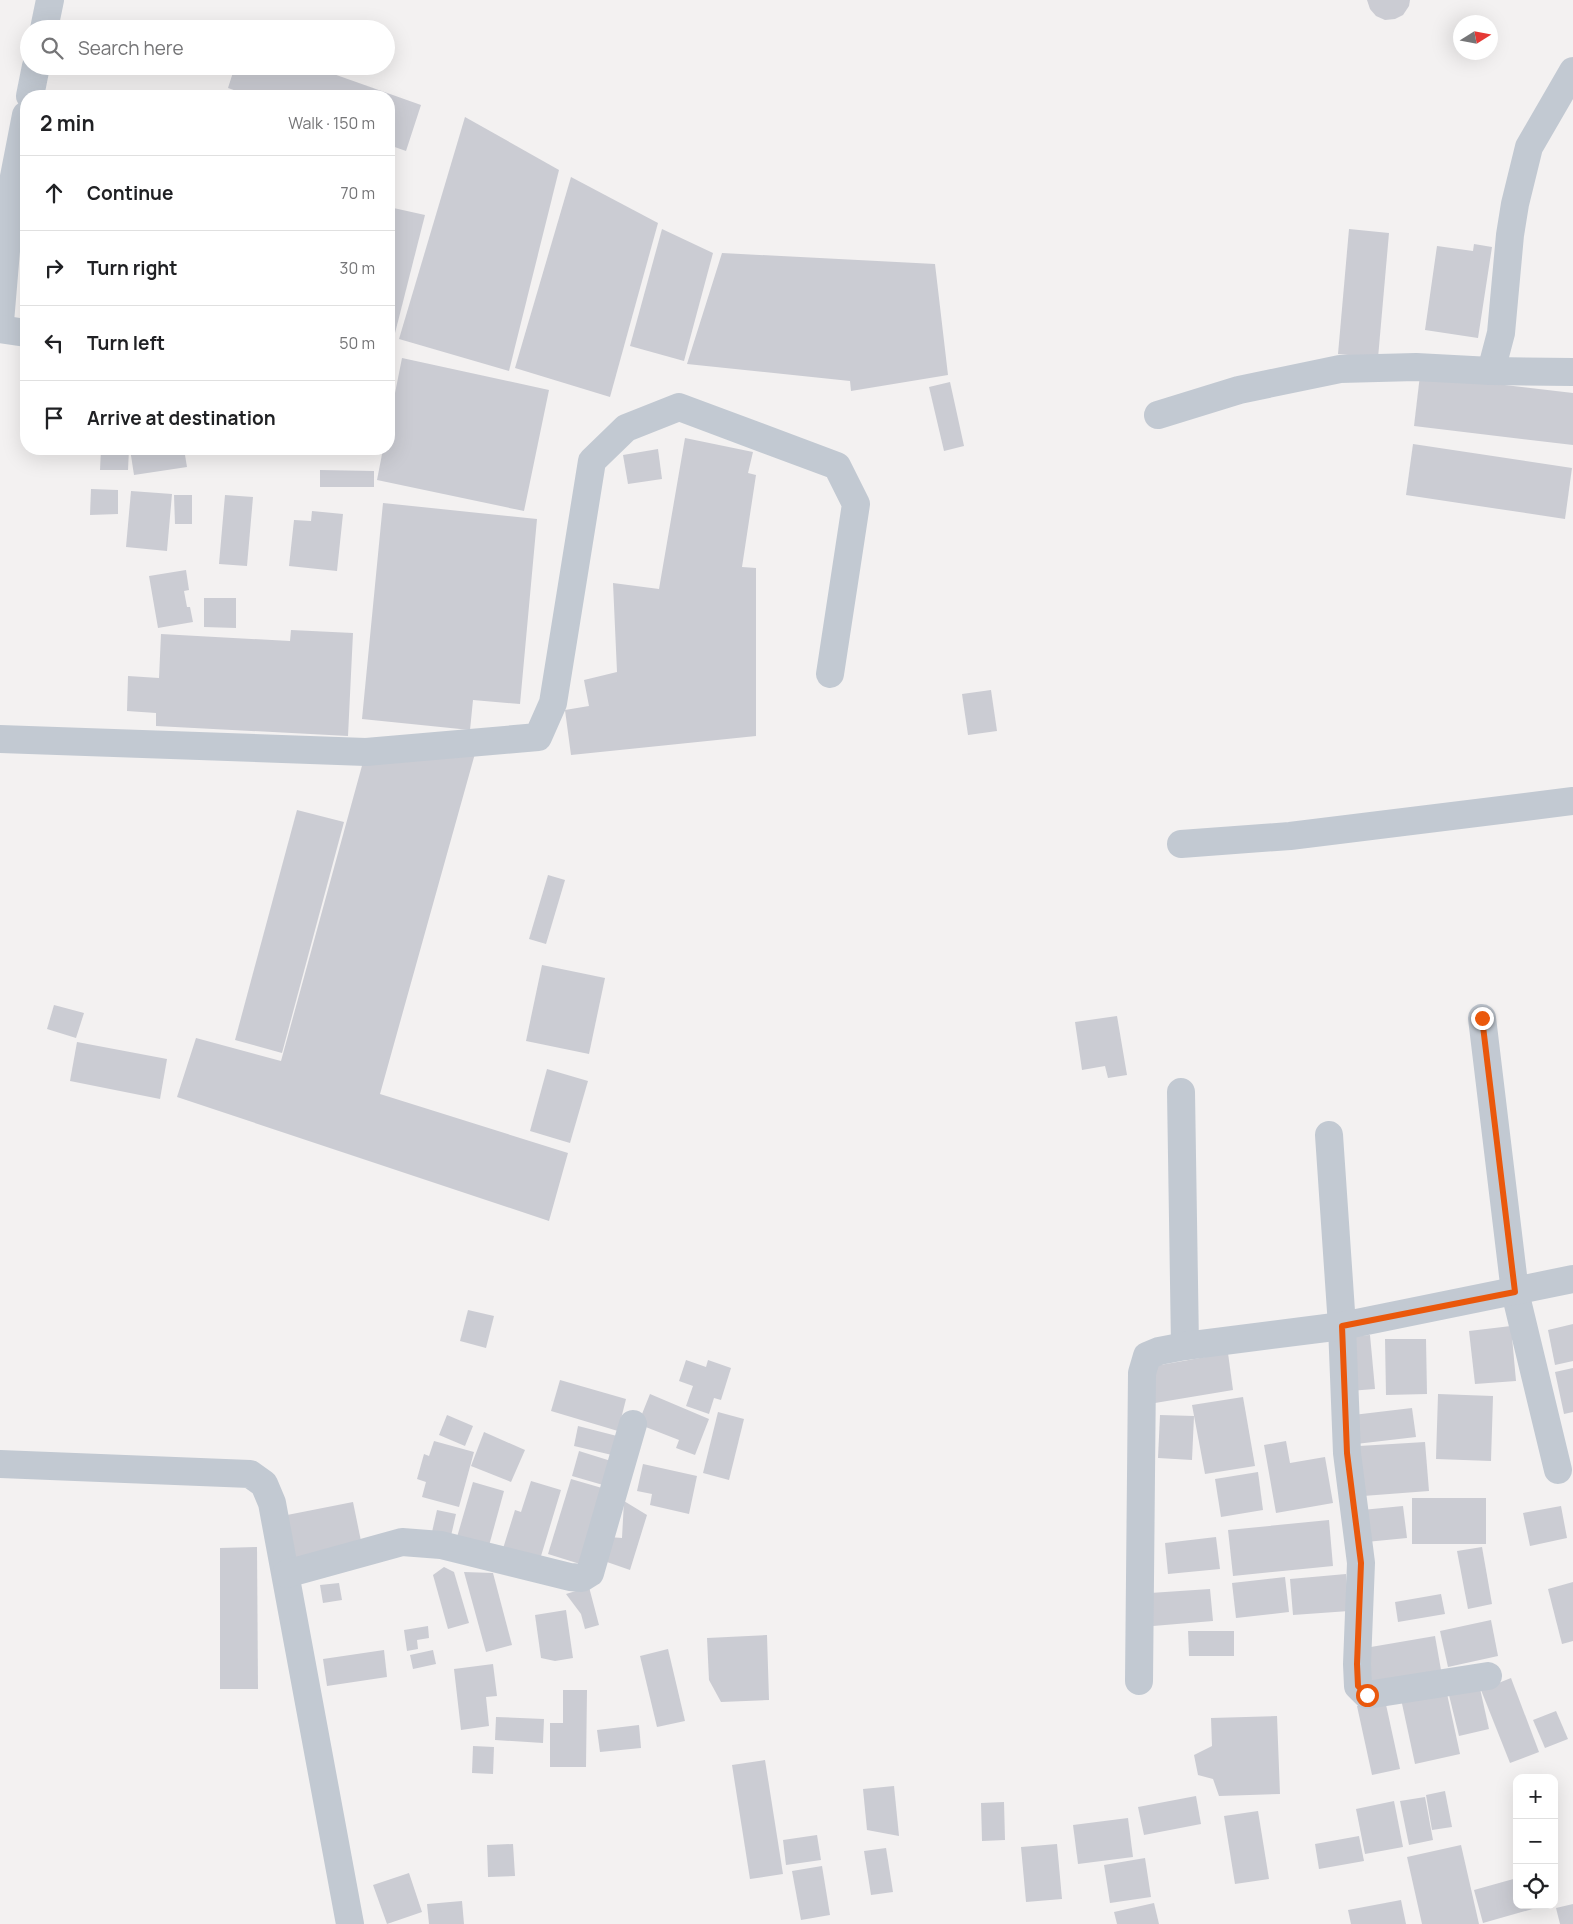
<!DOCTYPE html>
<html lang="en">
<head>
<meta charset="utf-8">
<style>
	body { margin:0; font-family:Manrope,sans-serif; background:#f2f2f2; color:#202124 }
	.controls { position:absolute; right:15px; bottom:15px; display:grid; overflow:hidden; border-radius:10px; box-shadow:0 5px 20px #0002 }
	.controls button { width:45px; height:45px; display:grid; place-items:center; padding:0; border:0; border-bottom:1px solid #e0e0e0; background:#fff; color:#202124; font:25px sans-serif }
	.compass { position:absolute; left:1453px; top:15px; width:45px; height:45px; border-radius:50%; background:#fff; box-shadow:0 5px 20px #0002; rotate:79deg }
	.stop { position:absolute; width:15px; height:15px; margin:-11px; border:4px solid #ea580c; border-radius:50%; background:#fff }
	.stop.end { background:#ea580c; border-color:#fff; box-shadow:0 1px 5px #0008 }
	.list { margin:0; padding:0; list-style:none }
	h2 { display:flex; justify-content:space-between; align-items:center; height:65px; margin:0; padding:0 20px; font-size:21px }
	h2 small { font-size:16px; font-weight:400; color:#757577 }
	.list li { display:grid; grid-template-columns:32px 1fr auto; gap:15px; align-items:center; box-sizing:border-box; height:75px; padding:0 20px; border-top:1px solid #e0e0e0 }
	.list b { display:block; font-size:19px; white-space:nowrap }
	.list em { font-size:16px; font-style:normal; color:#757577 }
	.icon { flex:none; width:28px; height:28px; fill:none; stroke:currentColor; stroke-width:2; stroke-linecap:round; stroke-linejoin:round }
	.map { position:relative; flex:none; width:1573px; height:1924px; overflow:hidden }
	.search { position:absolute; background:#fff; box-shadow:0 5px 20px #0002; left:20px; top:20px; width:375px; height:55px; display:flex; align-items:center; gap:12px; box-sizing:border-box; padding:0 18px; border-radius:28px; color:#757577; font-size:19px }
	.panel { position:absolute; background:#fff; box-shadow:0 5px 20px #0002; left:20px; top:90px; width:375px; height:365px; border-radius:20px }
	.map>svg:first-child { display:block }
	.building { fill:#cbccd3 }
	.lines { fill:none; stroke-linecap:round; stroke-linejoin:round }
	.minor { stroke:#c2c9d2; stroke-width:28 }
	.route { stroke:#ea580c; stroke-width:6 }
</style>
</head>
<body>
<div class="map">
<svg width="1573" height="1924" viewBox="0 0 1573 1924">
	<rect width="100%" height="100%" fill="#f3f1f1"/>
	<g class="building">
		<polygon points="1367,0 1410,0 1409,6 1403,15 1395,19 1385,20 1376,16 1370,9"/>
		<polygon points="235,66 311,66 421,105 406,151 389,145 389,96 251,96 228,88"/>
		<polygon points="465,117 559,170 509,371 399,339"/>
		<polygon points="571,177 658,223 610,397 515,368"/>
		<polygon points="389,207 425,215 391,349 389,349"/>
		<polygon points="662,229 713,253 684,361 630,346"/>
		<polygon points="1349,229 1389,233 1378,358 1338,354"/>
		<polygon points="1474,244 1492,247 1478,338 1425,330 1437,246 1473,251"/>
		<polygon points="722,253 935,264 948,375 851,391 850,381 687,364"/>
		<polygon points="402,358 549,390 524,511 377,480 383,449 389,449 389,423"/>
		<polygon points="1420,375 1573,393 1573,445 1414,426"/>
		<polygon points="950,382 964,446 944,451 929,387"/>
		<polygon points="685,438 753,452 748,473 756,475 742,567 756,568 756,736 571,755 565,710 589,706 584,680 617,672 613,583 659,589"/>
		<polygon points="1413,444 1572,468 1565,519 1406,495"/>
		<polygon points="101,449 129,449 128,470 100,470"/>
		<polygon points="130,449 184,449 187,467 134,475"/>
		<polygon points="658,449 662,479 628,484 623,455"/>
		<polygon points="320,470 374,471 374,487 320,487"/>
		<polygon points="91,489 118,490 118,514 90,515"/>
		<polygon points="131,491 172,494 167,551 126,547"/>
		<polygon points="174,495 192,495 192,524 175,524"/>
		<polygon points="225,495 253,497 247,566 219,564"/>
		<polygon points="383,503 537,519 520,704 473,700 470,730 362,719"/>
		<polygon points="312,511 343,514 337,571 289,566 294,520 311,521"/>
		<polygon points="186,570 189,590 184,591 187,607 190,607 193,622 158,628 149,576"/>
		<polygon points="204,598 236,598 236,628 204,627"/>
		<polygon points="291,630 353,633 348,736 156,726 156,713 127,711 128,676 159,678 161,634 290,641"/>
		<polygon points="991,690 997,731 968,735 962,694"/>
		<polygon points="476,750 380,1094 568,1153 549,1221 177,1097 196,1038 281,1061 363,762"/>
		<polygon points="297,810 344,822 282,1053 235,1040"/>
		<polygon points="548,875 565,880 546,944 529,939"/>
		<polygon points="542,965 605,978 589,1054 526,1041"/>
		<polygon points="54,1005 84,1013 76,1038 47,1029"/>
		<polygon points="1117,1016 1127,1075 1108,1078 1105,1066 1082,1070 1075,1022"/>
		<polygon points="77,1042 167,1059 160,1099 70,1081"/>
		<polygon points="547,1069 588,1081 570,1143 530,1131"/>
		<polygon points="468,1310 494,1316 486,1348 460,1341"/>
		<polygon points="1573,1324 1573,1361 1555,1365 1548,1330"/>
		<polygon points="1511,1326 1516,1381 1475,1384 1469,1331"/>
		<polygon points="1370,1335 1375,1389 1349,1391 1343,1337"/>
		<polygon points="1385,1339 1426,1339 1427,1394 1386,1395"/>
		<polygon points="1228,1353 1233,1390 1155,1403 1149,1367"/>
		<polygon points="686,1360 706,1367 708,1360 731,1368 721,1400 714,1398 709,1414 686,1406 693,1386 679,1381"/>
		<polygon points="1573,1368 1573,1412 1564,1414 1555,1372"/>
		<polygon points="560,1380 626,1399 618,1431 551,1411"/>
		<polygon points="650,1394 709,1419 695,1455 676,1448 679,1440 638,1424"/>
		<polygon points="1438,1394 1493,1396 1491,1461 1436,1459"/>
		<polygon points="1243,1397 1255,1466 1205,1474 1192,1405"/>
		<polygon points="1412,1408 1416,1437 1356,1444 1353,1415"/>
		<polygon points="718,1412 744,1419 729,1480 703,1473"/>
		<polygon points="447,1415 473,1426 465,1446 439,1435"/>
		<polygon points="1160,1415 1194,1416 1192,1460 1158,1458"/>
		<polygon points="578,1426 617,1436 612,1455 574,1446"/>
		<polygon points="484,1432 525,1450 511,1482 471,1466"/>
		<polygon points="434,1441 474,1452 459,1507 422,1497 426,1482 417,1479 424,1454 429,1456"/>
		<polygon points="1286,1441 1290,1463 1325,1457 1333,1503 1276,1513 1264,1445"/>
		<polygon points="1425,1442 1429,1491 1363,1496 1359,1446"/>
		<polygon points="579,1451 611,1461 603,1485 572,1476"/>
		<polygon points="643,1464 697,1476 689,1514 650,1505 652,1494 637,1491"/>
		<polygon points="1258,1472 1263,1510 1221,1517 1215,1479"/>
		<polygon points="571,1479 602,1488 580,1564 548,1554"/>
		<polygon points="531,1481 561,1490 538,1566 501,1555 515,1510 521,1512"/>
		<polygon points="473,1482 504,1491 487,1553 455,1544"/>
		<rect x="1412" y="1498" width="74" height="46"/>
		<polygon points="624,1501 647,1515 630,1570 607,1562 609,1537 622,1538"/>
		<polygon points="353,1502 362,1546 286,1561 277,1517"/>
		<polygon points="1403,1506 1407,1538 1366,1542 1362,1510"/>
		<polygon points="1561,1506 1567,1538 1530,1546 1523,1513"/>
		<polygon points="437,1510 456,1514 451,1536 432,1532"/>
		<polygon points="1329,1520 1333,1566 1233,1576 1228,1530"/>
		<polygon points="1216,1537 1220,1569 1168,1574 1165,1543"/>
		<polygon points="257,1547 258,1689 220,1689 220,1548"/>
		<polygon points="1482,1547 1492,1604 1468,1609 1457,1551"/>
		<polygon points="444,1567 454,1572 469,1623 448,1629 433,1575"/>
		<polygon points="464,1572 493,1573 512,1645 486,1652"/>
		<polygon points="1346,1574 1349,1611 1293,1615 1290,1579"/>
		<polygon points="1285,1577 1289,1612 1236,1618 1232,1583"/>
		<polygon points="1573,1582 1573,1641 1562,1644 1548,1589"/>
		<polygon points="339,1583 342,1600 323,1603 320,1585"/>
		<polygon points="589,1587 599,1625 585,1629 581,1614 566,1594"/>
		<polygon points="1210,1589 1213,1621 1153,1626 1150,1593"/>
		<polygon points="1441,1594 1445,1614 1398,1622 1395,1602"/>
		<polygon points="566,1610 573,1658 555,1661 541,1658 535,1615"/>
		<polygon points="1491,1620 1498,1656 1448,1667 1440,1631"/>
		<polygon points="428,1626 429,1638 417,1640 418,1649 407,1651 404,1630"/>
		<polygon points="1188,1631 1234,1631 1234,1656 1189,1656"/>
		<polygon points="767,1635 769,1700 721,1702 709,1680 707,1638"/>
		<polygon points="1435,1636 1441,1670 1370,1682 1365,1648"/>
		<polygon points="668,1649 685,1721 657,1727 640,1656"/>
		<polygon points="384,1650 387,1677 327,1686 323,1659"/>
		<polygon points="433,1650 436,1664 413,1669 410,1655"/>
		<polygon points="493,1664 497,1696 486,1697 489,1726 461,1730 454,1669"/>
		<polygon points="1511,1678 1539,1752 1510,1763 1481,1690"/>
		<polygon points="1479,1684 1489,1729 1459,1736 1448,1691"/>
		<polygon points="1446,1689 1460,1754 1415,1764 1401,1699"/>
		<polygon points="563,1690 587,1690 586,1767 550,1767 550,1723 563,1723"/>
		<polygon points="1385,1700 1400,1769 1372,1775 1357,1706"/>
		<polygon points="1556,1711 1568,1739 1545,1748 1533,1720"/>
		<polygon points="1277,1716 1280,1794 1219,1796 1213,1779 1198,1775 1194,1755 1212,1746 1211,1718"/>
		<polygon points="496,1717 544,1719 543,1743 495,1740"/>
		<polygon points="639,1725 641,1748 600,1752 597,1730"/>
		<polygon points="473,1746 494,1747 493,1774 472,1773"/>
		<polygon points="765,1760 783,1874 750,1879 732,1765"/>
		<polygon points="894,1786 899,1836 867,1830 863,1789"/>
		<polygon points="1445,1791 1452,1827 1432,1830 1426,1795"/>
		<polygon points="1196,1796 1201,1824 1144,1835 1138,1807"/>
		<polygon points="1425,1797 1433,1840 1409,1845 1400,1801"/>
		<polygon points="1394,1801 1403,1847 1365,1854 1356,1809"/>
		<polygon points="1004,1802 1005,1840 982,1841 981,1803"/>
		<polygon points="1258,1811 1269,1879 1235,1884 1224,1816"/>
		<polygon points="1128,1818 1133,1857 1078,1864 1073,1825"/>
		<polygon points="817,1835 821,1860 786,1865 783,1840"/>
		<polygon points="1359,1836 1364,1861 1319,1869 1315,1844"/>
		<polygon points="513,1844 515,1876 488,1877 487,1845"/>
		<polygon points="1057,1844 1062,1899 1026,1902 1021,1847"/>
		<polygon points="1461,1845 1479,1924 1422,1924 1407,1857"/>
		<polygon points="886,1848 893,1892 871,1895 864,1851"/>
		<polygon points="1145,1858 1151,1897 1110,1903 1104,1865"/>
		<polygon points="822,1866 830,1915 801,1920 792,1871"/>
		<polygon points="409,1873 422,1912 387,1924 373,1885"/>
		<polygon points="1517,1878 1517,1905 1535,1905 1536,1908 1483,1923 1474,1890"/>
		<polygon points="1401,1900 1406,1924 1351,1924 1348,1910"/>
		<polygon points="462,1901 464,1924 429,1924 427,1904"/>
		<polygon points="1154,1903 1159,1924 1117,1924 1114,1912"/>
		<polygon points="1573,1904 1573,1924 1560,1924 1556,1908"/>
	</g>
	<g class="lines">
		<g class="minor">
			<polyline points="44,29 50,0"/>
			<polyline points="30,96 36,66"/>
			<polyline points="0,322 11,192 26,115"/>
			<polyline points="0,329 26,333"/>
			<polyline points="1491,371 1501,333 1510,235 1515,204 1529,147 1573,71"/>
			<polyline points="1158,415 1239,390 1340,369 1416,367 1491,371 1573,372"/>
			<polyline points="0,739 366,752 538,737 553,703 592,461 626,428 679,407 837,466 856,504 830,674"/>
			<polyline points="1181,844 1290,836 1573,801"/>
			<polyline points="1482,1018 1515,1292 1558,1470"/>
			<polyline points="1181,1092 1185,1346"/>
			<polyline points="1329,1135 1342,1326 1347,1453 1361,1563 1357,1664 1358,1686 1367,1695 1488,1676"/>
			<polyline points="0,1464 250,1474 264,1484 272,1503 350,1924"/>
			<polyline points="286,1574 402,1542 441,1545 570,1577 582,1578 590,1573 633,1424"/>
			<polyline points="1139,1681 1142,1373 1147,1356 1159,1351 1185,1346 1342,1326 1573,1279"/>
		</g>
	</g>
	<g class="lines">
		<polyline class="route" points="1367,1695 1358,1686 1357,1664 1361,1563 1347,1453 1342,1326 1515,1292 1482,1018"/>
	</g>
</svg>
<div class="controls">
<button>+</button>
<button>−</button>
<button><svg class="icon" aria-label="locate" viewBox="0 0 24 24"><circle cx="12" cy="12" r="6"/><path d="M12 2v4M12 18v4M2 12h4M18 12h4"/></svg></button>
</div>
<svg class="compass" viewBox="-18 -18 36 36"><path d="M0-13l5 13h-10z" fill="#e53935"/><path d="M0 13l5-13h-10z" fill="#757577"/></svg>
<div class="stop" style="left:1367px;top:1695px"></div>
<div class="stop end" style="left:1482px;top:1018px"></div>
<div class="search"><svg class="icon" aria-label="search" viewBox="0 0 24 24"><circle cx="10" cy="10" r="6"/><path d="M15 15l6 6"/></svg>Search here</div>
<section class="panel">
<h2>2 min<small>Walk · 150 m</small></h2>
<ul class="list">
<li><svg class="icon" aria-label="ahead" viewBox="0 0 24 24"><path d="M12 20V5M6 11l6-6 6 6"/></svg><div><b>Continue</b></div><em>70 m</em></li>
<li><svg class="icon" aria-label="right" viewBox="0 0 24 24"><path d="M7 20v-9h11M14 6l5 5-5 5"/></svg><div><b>Turn right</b></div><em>30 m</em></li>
<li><svg class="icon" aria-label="left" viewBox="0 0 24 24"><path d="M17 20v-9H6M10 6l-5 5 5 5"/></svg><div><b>Turn left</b></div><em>50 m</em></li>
<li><svg class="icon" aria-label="arrive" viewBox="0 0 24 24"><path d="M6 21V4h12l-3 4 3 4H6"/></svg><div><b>Arrive at destination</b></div></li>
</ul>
</section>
</div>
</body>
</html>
